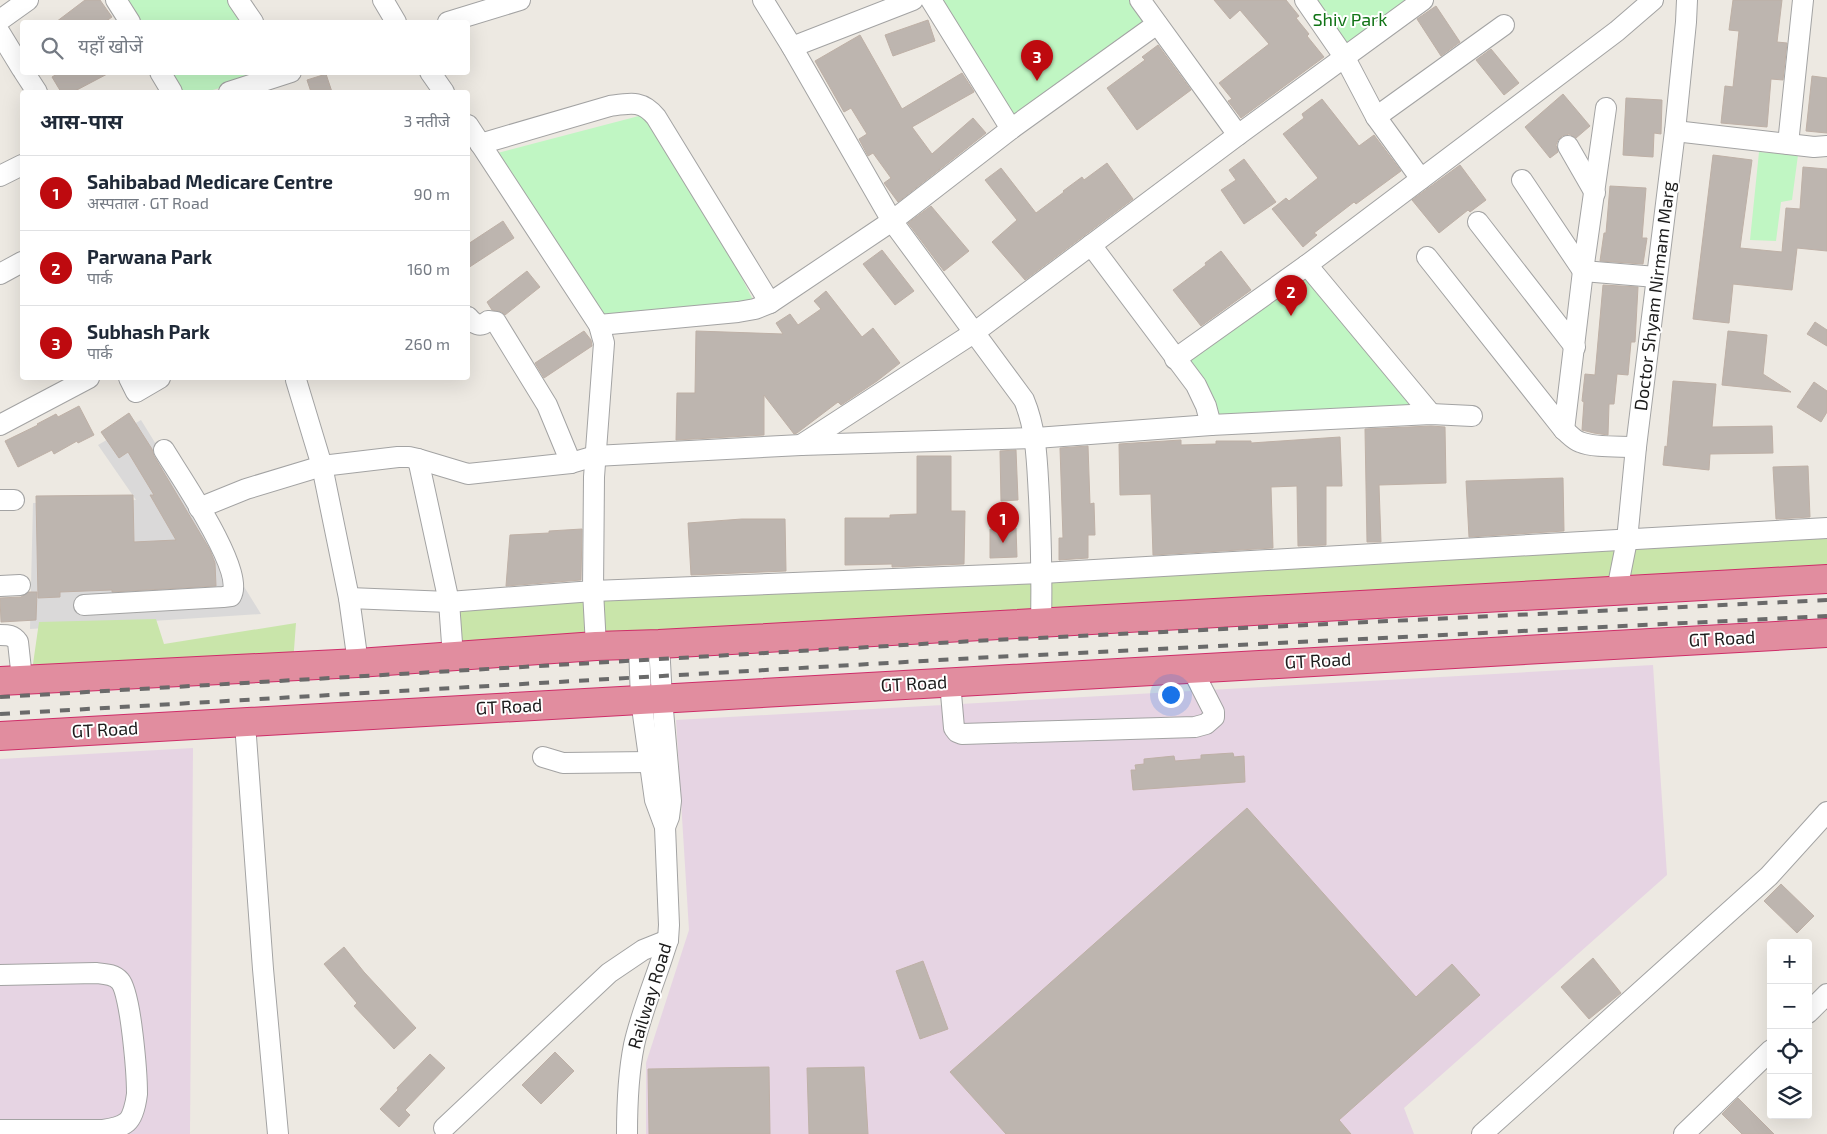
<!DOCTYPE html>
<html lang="hi">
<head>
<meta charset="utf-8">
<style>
	body { margin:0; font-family:"Exo 2","Noto Sans Devanagari",sans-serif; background:#f2f2f3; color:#1f2937 }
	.controls { position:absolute; right:15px; bottom:15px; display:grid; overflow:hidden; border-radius:5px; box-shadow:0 5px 20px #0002 }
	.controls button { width:45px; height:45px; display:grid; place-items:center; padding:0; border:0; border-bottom:1px solid #e0e1e3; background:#fff; color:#1f2937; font:25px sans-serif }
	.you { position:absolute; left:1170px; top:694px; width:18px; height:18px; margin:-12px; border:4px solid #fff; border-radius:50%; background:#1a73e8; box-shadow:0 0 0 8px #1a73e833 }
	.badge { display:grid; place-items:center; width:32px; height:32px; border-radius:50%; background:#be0a0f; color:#fff; font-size:16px; font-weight:700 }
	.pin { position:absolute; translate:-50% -41px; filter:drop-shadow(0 1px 2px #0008) }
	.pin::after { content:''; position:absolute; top:26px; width:18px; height:15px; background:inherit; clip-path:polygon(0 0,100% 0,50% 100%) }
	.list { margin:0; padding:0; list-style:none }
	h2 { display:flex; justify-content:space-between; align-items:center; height:65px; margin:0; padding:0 20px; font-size:21px }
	h2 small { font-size:16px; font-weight:400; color:#747a83 }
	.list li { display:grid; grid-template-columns:32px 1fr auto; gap:15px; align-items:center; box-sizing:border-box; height:75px; padding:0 20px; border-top:1px solid #e0e1e3 }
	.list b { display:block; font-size:19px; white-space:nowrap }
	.list p { margin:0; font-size:16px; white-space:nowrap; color:#747a83 }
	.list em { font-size:16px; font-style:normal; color:#747a83 }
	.icon { flex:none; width:28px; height:28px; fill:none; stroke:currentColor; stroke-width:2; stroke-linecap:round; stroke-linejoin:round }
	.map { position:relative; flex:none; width:1827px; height:1134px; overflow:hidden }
	.search { position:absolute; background:#fff; box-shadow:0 5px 20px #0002; left:20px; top:20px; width:450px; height:55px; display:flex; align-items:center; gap:12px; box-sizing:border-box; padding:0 18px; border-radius:5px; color:#747a83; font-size:19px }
	.panel { position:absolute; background:#fff; box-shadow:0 5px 20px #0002; left:20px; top:90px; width:450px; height:290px; border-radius:5px }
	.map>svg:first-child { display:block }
	.residential { fill:#dad9d9 }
	.industrial { fill:#e6d4e3 }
	.grass { fill:#c9e5aa }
	.park { fill:#c0f6c3 }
	.building { fill:#bdb5af; stroke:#beb0a6 }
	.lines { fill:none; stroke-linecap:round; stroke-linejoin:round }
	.minor-casing { stroke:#a3a3a3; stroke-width:22 }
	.highway-casing { stroke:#ce2d68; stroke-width:30 }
	.minor { stroke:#fff; stroke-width:20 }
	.highway { stroke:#e18d9f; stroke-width:28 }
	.rail { stroke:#6a6a6a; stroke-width:4; stroke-dasharray:10 10; stroke-linecap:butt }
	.labels { text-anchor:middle; stroke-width:4; stroke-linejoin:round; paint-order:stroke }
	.park-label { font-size:18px; fill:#117416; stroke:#fff }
	.street-label { font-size:18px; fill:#1c1c1c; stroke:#fff }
</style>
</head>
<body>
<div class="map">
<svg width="1827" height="1134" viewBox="0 0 1827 1134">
	<rect width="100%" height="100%" fill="#ede9e2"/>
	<polygon class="residential" points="141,420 261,614 30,629 33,503 136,500 98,445"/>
	<g class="industrial">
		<polygon points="1653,665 1667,875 1404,1108 1414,1134 646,1134 646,1063 689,930 676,720"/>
		<polygon points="193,748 190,1134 0,1134 0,759"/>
	</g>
	<g class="grass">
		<polygon points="1827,529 1827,579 457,657 449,603"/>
		<polygon points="156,619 164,644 296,623 293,663 31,678 39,622"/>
	</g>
	<g class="park">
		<polygon points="123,0 242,0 256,22 136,22"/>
		<polygon points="935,0 1133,0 1154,31 1019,130"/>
		<polygon points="1310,0 1420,0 1345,49"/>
		<polygon points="167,73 270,73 206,92 179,92"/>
		<polygon points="658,111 758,310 605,316 490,155"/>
		<polygon points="1759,152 1798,155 1792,200 1781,202 1776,241 1750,240"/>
		<polygon points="1301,273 1415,411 1215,421 1190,359"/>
	</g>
	<g class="building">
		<polygon points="85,0 100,0 112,17 105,22 56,22"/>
		<polygon points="1214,0 1286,0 1299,16 1296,18 1309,34 1307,36 1324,57 1241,118 1228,101 1232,99 1219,83 1269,44 1240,10 1230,19"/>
		<polygon points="1733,0 1782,0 1777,42 1787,43 1783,80 1771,79 1767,127 1721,123 1725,86 1733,87 1739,31 1729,30"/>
		<polygon points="1436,6 1460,42 1441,56 1417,19"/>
		<polygon points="928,20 935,41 893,56 885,35"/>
		<polygon points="860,35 902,109 962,73 973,90 974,92 912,127 932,154 973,118 986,133 898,202 884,183 891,178 873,153 868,156 859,139 867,134 851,108 844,112 815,61"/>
		<polygon points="1158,45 1191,90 1137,130 1107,88 1145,60 1142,57"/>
		<polygon points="1491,49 1519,83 1504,95 1476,60"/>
		<polygon points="60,72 111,72 73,92 61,92 52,77"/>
		<polygon points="326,74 332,92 311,92 307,80"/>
		<polygon points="1812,76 1827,78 1827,133 1806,131"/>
		<polygon points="1563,94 1590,126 1576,138 1569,134 1562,136 1558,140 1556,145 1558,152 1550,158 1525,127"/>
		<polygon points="1626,98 1662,100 1661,134 1654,133 1653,157 1623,155"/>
		<polygon points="1322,99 1359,146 1374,135 1401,171 1356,204 1354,202 1332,219 1314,233 1317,235 1303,247 1272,209 1286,198 1289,201 1318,178 1283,134 1304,118 1302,114"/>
		<polygon points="1713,155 1752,160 1740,248 1782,252 1786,208 1800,209 1803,167 1827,169 1827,251 1797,248 1792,290 1733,284 1729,323 1693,319"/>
		<polygon points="1244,159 1276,202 1244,224 1221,190 1236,180 1229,170"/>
		<polygon points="1107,163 1133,199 1025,280 992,242 1017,220 985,180 1001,168 1036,213 1064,192 1063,191 1082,177 1084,180"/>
		<polygon points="1460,165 1486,200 1470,212 1468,210 1439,233 1412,200"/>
		<polygon points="1610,186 1646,188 1642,238 1647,238 1643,264 1600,261 1604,233 1606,233"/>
		<polygon points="931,206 969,251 944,271 908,223"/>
		<polygon points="503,221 514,238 468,268 468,244"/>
		<polygon points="882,250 914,291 895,305 863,264"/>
		<polygon points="1221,251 1251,290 1201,326 1173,290 1206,265 1205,263"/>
		<polygon points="527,271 540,287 505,315 502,312 492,310 487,302"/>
		<polygon points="1603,285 1638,287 1635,342 1631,342 1628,375 1617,374 1614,404 1609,404 1608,435 1594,433 1582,430 1584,402 1582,401 1585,374 1595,375"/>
		<polygon points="826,291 862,337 873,328 900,363 877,381 841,405 838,402 797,433 794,434 764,395 764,435 676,440 677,393 695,393 696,331 783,334 776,323 790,314 798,325 821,309 814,301"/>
		<polygon points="1815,322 1827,330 1827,346 1807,334"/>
		<polygon points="584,331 591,340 592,346 544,378 535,363"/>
		<polygon points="1728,331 1767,335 1763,374 1791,392 1722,385"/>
		<polygon points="1673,381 1716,384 1712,427 1772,426 1773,453 1710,454 1709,470 1663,465 1665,446 1667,447"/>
		<polygon points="1814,382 1827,391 1827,412 1821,422 1797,407"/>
		<polygon points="79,406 94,435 78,443 77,441 54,454 52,450 18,467 5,441 38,425 37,424 56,414 58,417"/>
		<polygon points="129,413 152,449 154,456 210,550 215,563 216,586 112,592 112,590 60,592 60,597 38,598 36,496 133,495 134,542 176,540 150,495 154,495 128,452 119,458 101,432"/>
		<polygon points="1431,426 1445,427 1446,483 1379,485 1381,542 1367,542 1365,429"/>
		<polygon points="1340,437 1342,486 1326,486 1326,545 1298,546 1297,486 1271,487 1273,548 1153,555 1151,494 1120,495 1119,444 1181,440 1181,445 1216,444 1216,441 1251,441 1251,443"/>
		<polygon points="1088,446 1090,504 1094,503 1095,535 1088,535 1088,558 1059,560 1059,538 1063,538 1060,448"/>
		<polygon points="1016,450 1018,500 1001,501 1000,451"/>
		<polygon points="917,456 951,456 951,511 965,511 964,564 892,567 892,564 845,565 845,518 890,518 890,515 917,514"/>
		<polygon points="1808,466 1810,517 1776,519 1773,467"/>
		<polygon points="1563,478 1564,531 1469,537 1466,481"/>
		<polygon points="742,519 785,519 786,571 691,575 688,523"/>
		<polygon points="1016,528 1017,557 990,558 990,529"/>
		<polygon points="582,529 581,580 506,586 510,535 549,533 549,531"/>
		<polygon points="29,592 37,592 36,620 1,622 0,598 21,597"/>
		<polygon points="1233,753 1234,757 1244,756 1245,782 1133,790 1131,770 1136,770 1135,765 1144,764 1144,759 1174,756 1175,761 1201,759 1201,755"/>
		<polygon points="1247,808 1416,997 1452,964 1480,995 1339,1120 1351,1134 1006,1134 950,1072"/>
		<polygon points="1781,884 1814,916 1797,933 1764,901"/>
		<polygon points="344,947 364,972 416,1028 394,1049 354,1006 357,1003 324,964"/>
		<polygon points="1593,958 1621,993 1589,1019 1561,987"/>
		<polygon points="923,961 948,1029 920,1039 896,971"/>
		<polygon points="555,1052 574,1071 541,1104 522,1085"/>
		<polygon points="430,1054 445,1068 405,1110 410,1115 399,1127 380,1109 398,1090 397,1088"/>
		<polygon points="769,1067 770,1134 649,1134 648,1069"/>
		<polygon points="864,1067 868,1134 809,1134 807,1068"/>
		<polygon points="1738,1098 1774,1134 1742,1134 1722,1114"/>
	</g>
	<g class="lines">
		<defs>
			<g id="minor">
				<polyline points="116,0 130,22"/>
				<polyline points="238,0 253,22"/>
				<polyline points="383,0 396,22"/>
				<path d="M763,0l29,47 100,174 132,179c13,31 13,64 15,97 2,42 3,84 2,126"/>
				<polyline points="931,0 1011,129"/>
				<polyline points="1140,0 1238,135"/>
				<polyline points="1305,0 1345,58 1376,117 1421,179"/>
				<polyline points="0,20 28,0"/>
				<polyline points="448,22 520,0"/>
				<polyline points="0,33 22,69"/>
				<polyline points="792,47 913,0"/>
				<polyline points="24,72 37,92"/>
				<polyline points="160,72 172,92"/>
				<polyline points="430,72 444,92"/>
				<polyline points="229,92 291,72"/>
				<polyline points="1376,117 1504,25"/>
				<polyline points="468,125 599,325 604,343 594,477 593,591 596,646"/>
				<polyline points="1675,131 1814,147 1827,146"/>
				<path d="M480,144l130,-38c21,-3 32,-6 46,11l114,186"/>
				<polyline points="1788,144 1803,0"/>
				<polyline points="1568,146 1595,193"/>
				<polyline points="0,176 22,165"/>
				<polyline points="1522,180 1583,271 1656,277"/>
				<polyline points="1478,222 1575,347"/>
				<polyline points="1091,245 1196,385 1206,406 1211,425"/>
				<path d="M1427,257l137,173c5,4 10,10 16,12 14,6 40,4 56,5"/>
				<polyline points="1307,265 1431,414"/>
				<polyline points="0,274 22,262"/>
				<path d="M468,317c6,7 12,11 20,4l8,1 51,83 24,58"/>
				<polyline points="599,325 738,312 755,309 770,303 892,221 1011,129 1157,24"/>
				<polyline points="1175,359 1307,265 1617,31 1653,0"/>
				<polyline points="129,378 136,392 160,378"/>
				<polyline points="296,380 322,466 349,598 358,663"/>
				<polyline points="0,425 89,378"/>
				<polyline points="1564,430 1583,271 1606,108"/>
				<polyline points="801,445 975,332 1238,135 1423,0"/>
				<polyline points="418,459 449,602 453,657"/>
				<polyline points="0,500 14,500"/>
				<polyline points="199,508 246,489 322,466 398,457 409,457 418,459 468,474 571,463 595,456 801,445 1036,438 1211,425 1431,414 1472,416"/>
				<polyline points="0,586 20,585"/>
				<polyline points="1617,590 1627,540 1636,447 1675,131 1686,22 1687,0"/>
				<polyline points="349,598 449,602 593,591 1042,573 1827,528"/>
				<path d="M84,605l139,-8 8,-1c15,-25 -52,-121 -67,-146"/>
				<path d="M0,635c8,0 13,0 18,7l4,37"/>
				<polyline points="659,644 662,699 671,801 669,817 665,827"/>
				<polyline points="950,682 954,728 957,732 962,734 1195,727 1206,724 1214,717 1214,712 1192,669"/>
				<polyline points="245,723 263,969 278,1134"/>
				<polyline points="543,757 563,763 650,762"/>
				<path d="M0,975l96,-2c9,1 18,1 24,8 11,12 17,94 17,113 -1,8 -4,23 -10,28 -7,6 -17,7 -25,8h-102"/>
				<polyline points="1808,1013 1827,994"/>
				<polyline points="444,1128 609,973 643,950 668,940"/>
				<path d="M627,1134c0,-30 1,-59 7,-89 7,-32 21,-64 31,-96l3,-9 1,-15 -4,-98 -10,-27 -14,-100 -2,-55"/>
				<polyline points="1482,1134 1769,876 1827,812"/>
				<polyline points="1684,1134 1771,1050"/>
			</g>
			<g id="highway">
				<polyline points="0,681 358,663 596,646 659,644 1827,579"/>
				<polyline points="0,736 1827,633"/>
			</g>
		</defs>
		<use href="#minor" class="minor-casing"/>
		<use href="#highway" class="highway-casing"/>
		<use href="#minor" class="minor"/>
		<use href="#highway" class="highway"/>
		<g class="rail">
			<polyline points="0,697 974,641 1827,600"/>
			<polyline points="0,714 975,658 1827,616"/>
		</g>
	</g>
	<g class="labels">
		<g class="park-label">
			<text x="1350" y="26">Shiv Park</text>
		</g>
		<g class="street-label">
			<text transform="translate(1655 296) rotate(-83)" y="6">Doctor Shyam Nirmam Marg</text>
			<text transform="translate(1722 639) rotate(-3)" y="6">GT Road</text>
			<text transform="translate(1318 661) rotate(-3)" y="6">GT Road</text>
			<text transform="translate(914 684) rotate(-3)" y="6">GT Road</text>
			<text transform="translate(509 707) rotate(-3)" y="6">GT Road</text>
			<text transform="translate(105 730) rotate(-3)" y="6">GT Road</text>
			<text transform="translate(650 996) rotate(-73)" y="6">Railway Road</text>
		</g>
	</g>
</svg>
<div class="controls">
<button>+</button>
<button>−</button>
<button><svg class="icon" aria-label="locate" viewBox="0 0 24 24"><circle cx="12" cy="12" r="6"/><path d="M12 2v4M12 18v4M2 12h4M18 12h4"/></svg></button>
<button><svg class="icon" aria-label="layers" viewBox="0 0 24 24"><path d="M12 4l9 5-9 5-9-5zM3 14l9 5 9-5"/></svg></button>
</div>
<div class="you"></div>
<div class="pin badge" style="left:1003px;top:543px">1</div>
<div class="pin badge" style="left:1291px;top:316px">2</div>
<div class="pin badge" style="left:1037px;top:81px">3</div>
<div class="search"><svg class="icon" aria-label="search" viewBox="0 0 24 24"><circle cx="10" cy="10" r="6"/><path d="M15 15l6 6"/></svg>यहाँ खोजें</div>
<section class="panel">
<h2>आस-पास<small>3 नतीजे</small></h2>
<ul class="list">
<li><span class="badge">1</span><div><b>Sahibabad Medicare Centre</b><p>अस्पताल · GT Road</p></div><em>90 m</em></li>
<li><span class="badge">2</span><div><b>Parwana Park</b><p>पार्क</p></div><em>160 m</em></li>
<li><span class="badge">3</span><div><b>Subhash Park</b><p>पार्क</p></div><em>260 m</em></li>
</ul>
</section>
</div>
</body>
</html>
